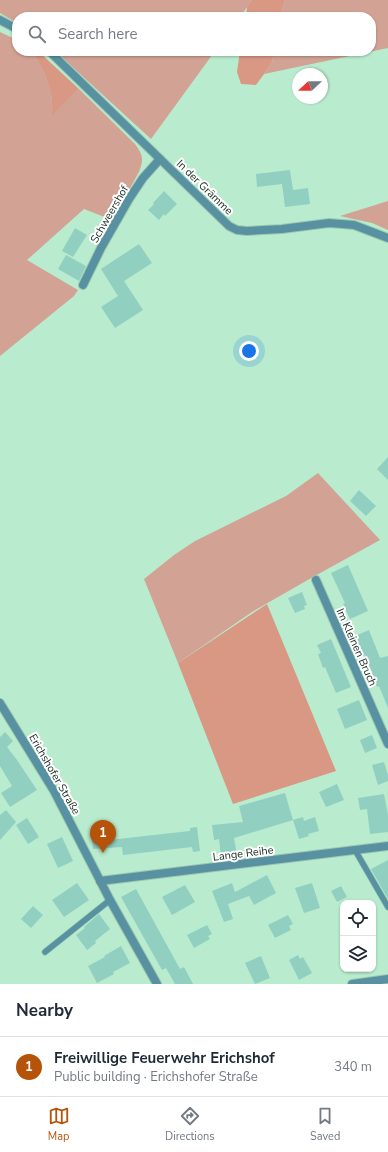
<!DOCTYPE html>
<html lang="en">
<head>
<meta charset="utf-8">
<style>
	body { margin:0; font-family:"Nunito Sans",sans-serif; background:#f6f6f7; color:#1f2937 }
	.controls { position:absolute; right:12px; bottom:12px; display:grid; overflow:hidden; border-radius:8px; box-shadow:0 1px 3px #0004 }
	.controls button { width:36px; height:36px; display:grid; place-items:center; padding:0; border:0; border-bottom:1px solid #e0e1e3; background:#fff; color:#1f2937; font:20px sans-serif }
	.compass { position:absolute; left:292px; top:68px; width:36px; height:36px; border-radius:50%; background:#fff; box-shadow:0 1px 3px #0004; rotate:248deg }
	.you { position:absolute; left:249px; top:351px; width:14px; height:14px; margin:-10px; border:3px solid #fff; border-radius:50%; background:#1a73e8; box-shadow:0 0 0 6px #1a73e833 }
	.badge { display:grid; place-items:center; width:26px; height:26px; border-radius:50%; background:#b45309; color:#fff; font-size:13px; font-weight:700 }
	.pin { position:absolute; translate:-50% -33px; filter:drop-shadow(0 1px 2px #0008) }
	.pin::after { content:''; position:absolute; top:21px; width:14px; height:12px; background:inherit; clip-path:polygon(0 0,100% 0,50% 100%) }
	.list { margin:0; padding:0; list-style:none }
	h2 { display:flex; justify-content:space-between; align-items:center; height:52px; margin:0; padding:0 16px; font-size:17px }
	h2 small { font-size:13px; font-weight:400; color:#747a83 }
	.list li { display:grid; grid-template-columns:26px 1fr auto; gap:12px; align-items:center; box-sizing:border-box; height:60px; padding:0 16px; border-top:1px solid #e0e1e3 }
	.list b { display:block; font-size:15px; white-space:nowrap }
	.list p { margin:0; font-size:13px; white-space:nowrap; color:#747a83 }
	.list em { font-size:13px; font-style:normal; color:#747a83 }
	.icon { flex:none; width:22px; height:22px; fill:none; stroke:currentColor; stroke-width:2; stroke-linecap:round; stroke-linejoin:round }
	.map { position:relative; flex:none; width:388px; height:984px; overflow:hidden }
	.search { position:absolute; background:#fff; box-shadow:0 1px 3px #0004; left:12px; right:12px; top:12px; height:44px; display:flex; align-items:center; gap:10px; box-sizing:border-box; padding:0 14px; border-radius:16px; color:#747a83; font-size:15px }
	.sheet { height:112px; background:#fff }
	nav { display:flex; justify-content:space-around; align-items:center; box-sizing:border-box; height:56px; border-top:1px solid #e0e1e3; background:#fff; font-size:11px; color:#747a83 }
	nav a { display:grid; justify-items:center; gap:2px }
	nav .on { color:#b45309 }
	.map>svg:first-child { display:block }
	.green { fill:#d2a394 }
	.forest { fill:#d89883 }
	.building { fill:#91cfc1 }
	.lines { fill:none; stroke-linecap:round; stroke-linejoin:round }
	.service-casing { stroke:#9cc9af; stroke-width:7 }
	.minor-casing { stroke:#9cc9af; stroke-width:10 }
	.service { stroke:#5891a1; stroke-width:5.5 }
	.minor { stroke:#5891a1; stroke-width:8 }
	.labels { text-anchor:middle; stroke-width:4; stroke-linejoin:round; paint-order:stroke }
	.street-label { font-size:11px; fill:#172b20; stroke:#fff }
</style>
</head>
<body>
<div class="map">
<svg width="388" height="984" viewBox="0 0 388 984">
	<rect width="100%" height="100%" fill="#b9ecce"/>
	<g class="green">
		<polygon points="0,0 252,0 240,17 17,17 17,23 0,13"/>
		<polygon points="285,0 388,0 388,48 264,74 272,63 274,51 371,51 371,17 280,17"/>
		<path d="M0,32l17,8v11h14c14,19 23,39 21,63l27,-25 56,55c8,11 9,15 4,28l-27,48 -28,-11 -57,51 51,30 -4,6 -74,60z"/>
		<polygon points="55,51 215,51 151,139"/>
		<polygon points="388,201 388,230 372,223 340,216"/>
		<polygon points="318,473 380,540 313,577 252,612 178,663 144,579 174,555 195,541 286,496"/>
	</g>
	<g class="forest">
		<polygon points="252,0 285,0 280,17 246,17 247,7"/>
		<path d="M31,51h7l41,38 -27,26c2,-24 -7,-45 -21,-64z"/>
		<polygon points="240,51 274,51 272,63 256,85 241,84 237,72"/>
		<polygon points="267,604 336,771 233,804 178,663"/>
	</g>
	<g class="building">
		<polygon points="290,170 293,190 308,188 310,204 285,207 282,184 257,187 256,174"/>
		<polygon points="164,191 177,204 165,216 164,214 159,220 148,210 154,204 153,203"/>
		<polygon points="75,228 87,235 73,257 62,251"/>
		<polygon points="139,244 152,263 124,281 143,310 115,328 101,307 118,296 101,269"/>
		<polygon points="66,255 86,266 79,281 58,269"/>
		<polygon points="388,457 388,480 377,469"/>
		<polygon points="359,490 376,506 366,516 350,501"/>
		<polygon points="348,565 368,611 350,619 343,604 345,603 331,573"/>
		<polygon points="302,592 307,605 304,606 305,609 295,613 288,598"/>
		<polygon points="369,630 380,658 388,656 388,708 379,686 377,687 365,655 363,656 355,636"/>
		<polygon points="331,639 351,687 336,693 325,667 323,668 318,654 321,653 317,645"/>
		<polygon points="359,700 367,720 345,729 337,709"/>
		<polygon points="5,732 13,741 7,747 17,760 37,790 10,807 1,793 12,786 0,766 0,737"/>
		<polygon points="372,735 377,748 365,753 360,740"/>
		<polygon points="384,762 388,775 388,781 378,785 372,765"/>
		<polygon points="337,784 344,800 326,807 319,792"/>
		<polygon points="285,793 293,820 234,838 237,855 221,857 219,839 214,840 212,825 243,822 239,806"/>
		<polygon points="384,794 388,815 388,832 370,834 367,809 360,810 358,798"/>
		<polygon points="6,810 16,822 0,840 0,815"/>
		<polygon points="303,817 304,821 315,817 319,831 308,834 309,836 299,839 293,820"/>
		<polygon points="27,818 39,837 28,844 16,825"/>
		<polygon points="197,827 200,851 193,852 192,847 123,855 122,847 93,849 91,830 108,829 109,840 190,831 190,828"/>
		<polygon points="62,837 73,861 58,868 47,844"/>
		<polygon points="388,860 388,899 371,869"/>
		<polygon points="267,875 276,893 254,905 249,896 228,904 233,919 224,922 212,891 232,883 235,892"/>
		<polygon points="77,883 89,900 64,917 52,900"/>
		<polygon points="312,883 320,908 304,913 295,888"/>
		<polygon points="185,885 195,902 172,915 162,897"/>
		<polygon points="341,886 347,897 337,902 331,891"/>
		<polygon points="136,889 180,969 184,967 193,984 175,984 166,968 162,970 121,897"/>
		<polygon points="33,906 43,915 31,928 21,919"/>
		<polygon points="99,914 110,929 95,941 96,943 87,950 76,935 85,928 84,927"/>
		<polygon points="288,915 293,924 289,926 291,930 275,938 268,925"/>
		<polygon points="207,925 212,934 208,936 210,939 194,948 187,935"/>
		<polygon points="121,946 130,963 113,972 114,974 97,983 88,966 105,957 104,956"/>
		<polygon points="298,955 300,959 303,957 312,973 299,980 289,960"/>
		<polygon points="261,956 270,978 255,984 245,963"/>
	</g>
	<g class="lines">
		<defs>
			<g id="service">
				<polyline points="355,850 388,907"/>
				<polyline points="45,952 110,900"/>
			</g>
			<g id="minor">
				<polyline points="0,20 17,29"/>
				<polyline points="49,51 229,226 237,230 247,231 282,229 329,223 354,225 388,238"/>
				<polyline points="83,285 101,248 129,199 143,178 160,159"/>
				<polyline points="316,580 388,744"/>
				<polyline points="0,703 54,791 110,900 157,984"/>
				<polyline points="100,881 388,846"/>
				<polyline points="352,984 388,979"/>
			</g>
		</defs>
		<use href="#service" class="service-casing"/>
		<use href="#minor" class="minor-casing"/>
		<use href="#service" class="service"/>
		<use href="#minor" class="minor"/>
	</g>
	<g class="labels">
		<g class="street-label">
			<text transform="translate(205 187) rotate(44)" y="4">In der Grämme</text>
			<text transform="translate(109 214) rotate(-60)" y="4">Schweershof</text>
			<text transform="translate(357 647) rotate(66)" y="4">Im Kleinen Bruch</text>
			<text transform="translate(55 774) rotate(60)" y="4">Erichshofer Straße</text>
			<text transform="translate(243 853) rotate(-7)" y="4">Lange Reihe</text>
		</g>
	</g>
</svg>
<div class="controls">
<button><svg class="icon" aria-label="locate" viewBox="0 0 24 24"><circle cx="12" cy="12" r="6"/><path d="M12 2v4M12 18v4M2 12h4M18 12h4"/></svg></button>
<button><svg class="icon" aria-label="layers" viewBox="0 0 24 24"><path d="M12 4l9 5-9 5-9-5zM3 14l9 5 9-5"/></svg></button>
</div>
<svg class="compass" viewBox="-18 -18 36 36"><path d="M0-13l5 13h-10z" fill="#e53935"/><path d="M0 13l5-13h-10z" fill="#747a83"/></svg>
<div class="you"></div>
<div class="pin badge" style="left:103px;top:853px">1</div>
<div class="search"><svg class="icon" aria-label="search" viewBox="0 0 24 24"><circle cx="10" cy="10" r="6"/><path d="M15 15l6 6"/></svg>Search here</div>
</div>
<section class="sheet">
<h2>Nearby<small></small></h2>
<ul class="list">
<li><span class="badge">1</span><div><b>Freiwillige Feuerwehr Erichshof</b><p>Public building · Erichshofer Straße</p></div><em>340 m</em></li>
</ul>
</section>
<nav>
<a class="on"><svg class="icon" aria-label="map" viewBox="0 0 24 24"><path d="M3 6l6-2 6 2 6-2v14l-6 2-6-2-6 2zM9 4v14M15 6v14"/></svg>Map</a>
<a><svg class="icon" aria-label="directions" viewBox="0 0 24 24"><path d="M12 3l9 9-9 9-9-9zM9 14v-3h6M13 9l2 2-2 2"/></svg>Directions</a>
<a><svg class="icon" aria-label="saved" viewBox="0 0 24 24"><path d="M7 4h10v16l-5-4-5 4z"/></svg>Saved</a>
</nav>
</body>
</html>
